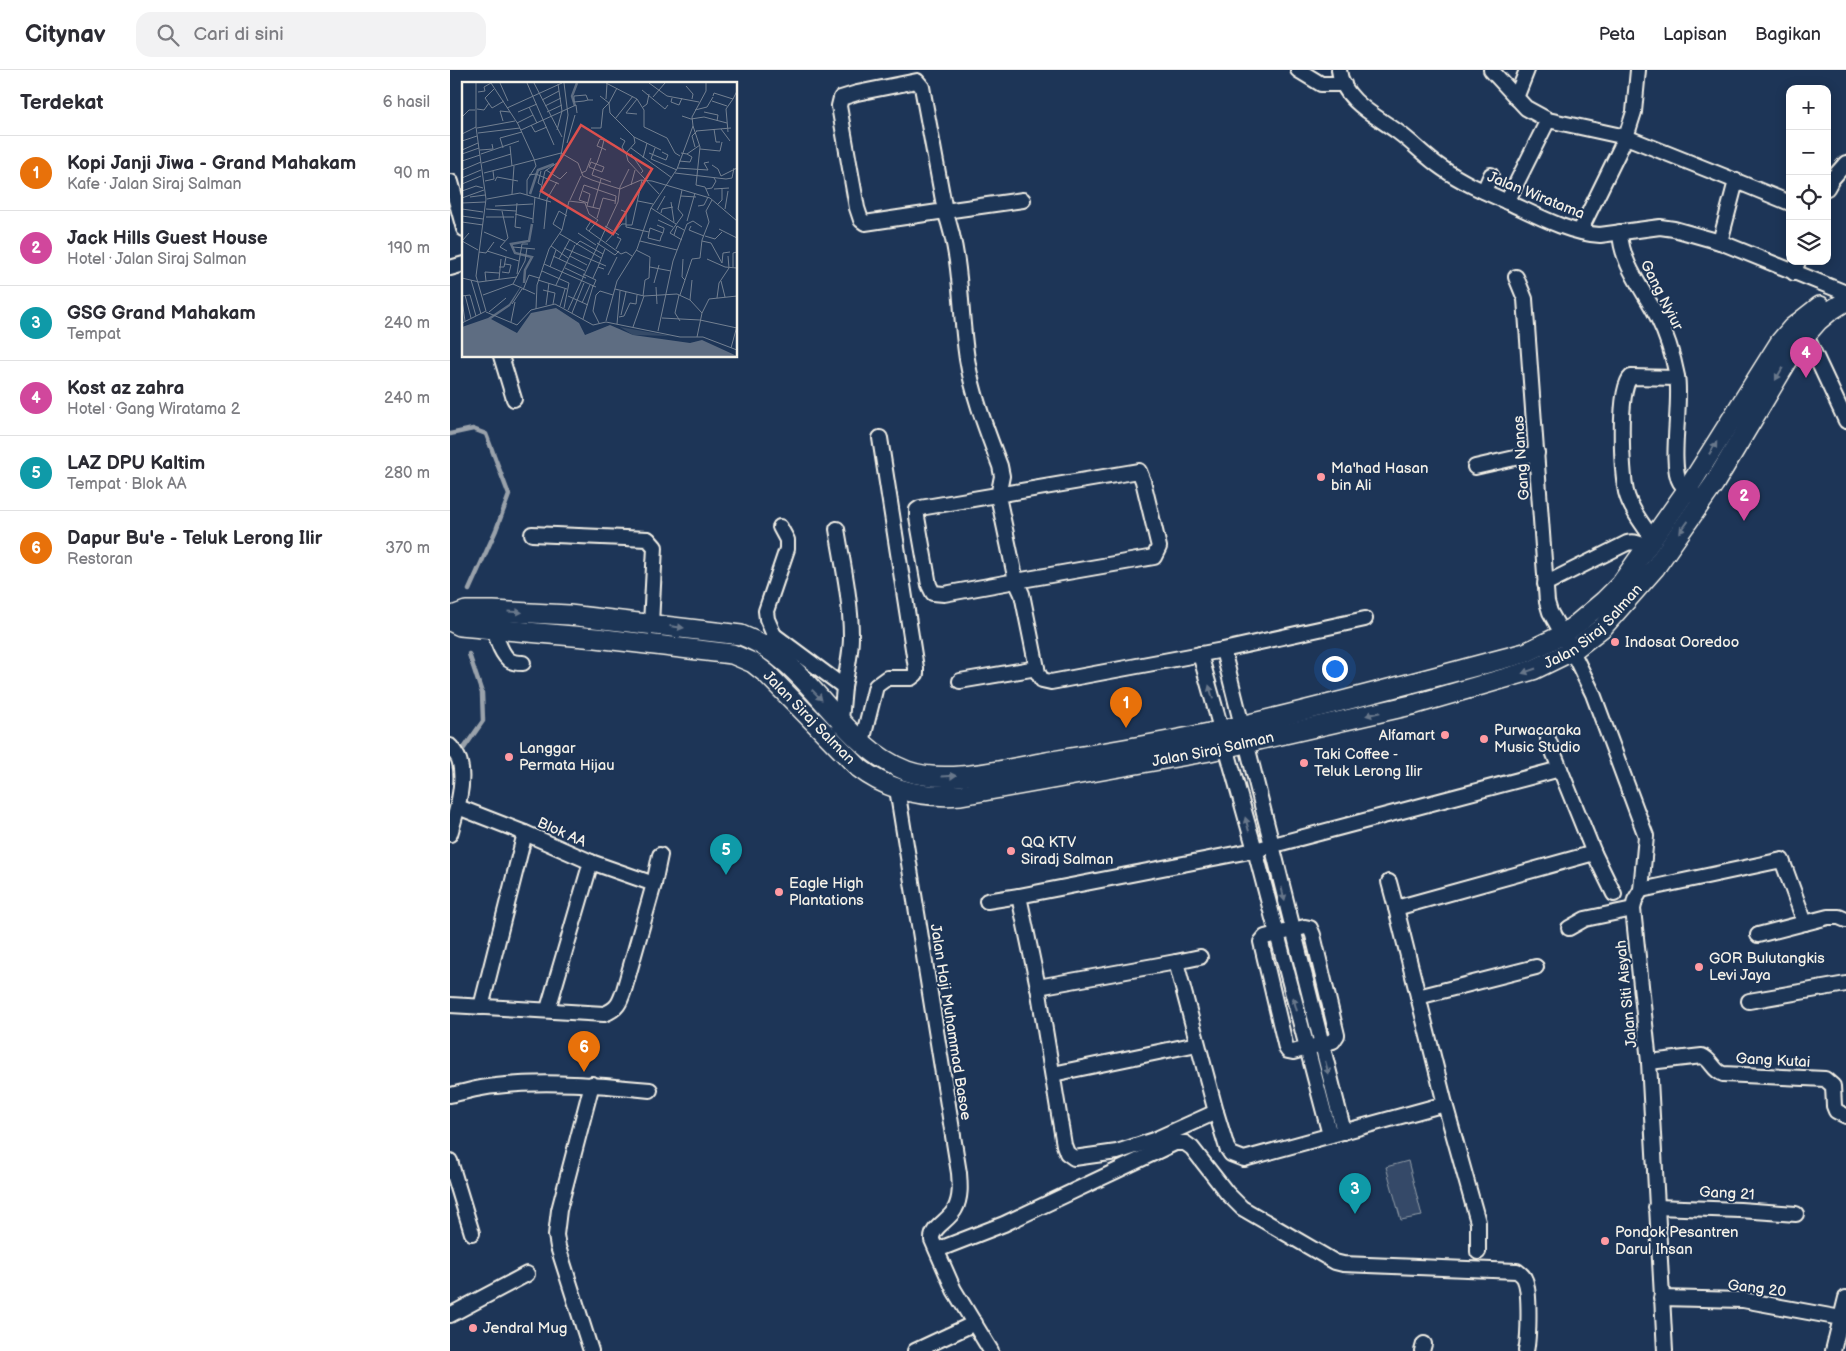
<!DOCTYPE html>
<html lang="id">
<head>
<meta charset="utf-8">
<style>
	body { margin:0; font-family:"Balsamiq Sans",sans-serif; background:#f2f2f3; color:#2b2b33 }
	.controls { position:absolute; right:15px; top:15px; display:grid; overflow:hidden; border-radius:10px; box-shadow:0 2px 12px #0003 }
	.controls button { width:45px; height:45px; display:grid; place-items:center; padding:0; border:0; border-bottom:1px solid #e1e1e2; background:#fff; color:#2b2b33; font:25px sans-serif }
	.you { position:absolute; left:884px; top:598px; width:18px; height:18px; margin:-12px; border:4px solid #fff; border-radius:50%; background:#1a73e8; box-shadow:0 0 0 8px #1a73e833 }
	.badge { display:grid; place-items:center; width:32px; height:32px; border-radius:50%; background:#b45309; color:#fff; font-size:16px; font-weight:700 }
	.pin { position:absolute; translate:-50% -41px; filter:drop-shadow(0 1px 2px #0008) }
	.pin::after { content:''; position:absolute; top:26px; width:18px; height:15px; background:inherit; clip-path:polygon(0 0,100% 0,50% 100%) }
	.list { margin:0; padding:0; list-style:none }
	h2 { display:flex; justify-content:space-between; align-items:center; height:65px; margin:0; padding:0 20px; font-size:21px }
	h2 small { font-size:16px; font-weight:400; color:#7c7c81 }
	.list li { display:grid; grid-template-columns:32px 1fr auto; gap:15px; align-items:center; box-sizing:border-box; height:75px; padding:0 20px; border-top:1px solid #e1e1e2 }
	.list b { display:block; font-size:19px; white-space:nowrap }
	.list p { margin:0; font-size:16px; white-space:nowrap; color:#7c7c81 }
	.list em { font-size:16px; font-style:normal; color:#7c7c81 }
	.icon { flex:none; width:28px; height:28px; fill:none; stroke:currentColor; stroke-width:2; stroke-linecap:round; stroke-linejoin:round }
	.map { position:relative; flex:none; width:1396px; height:1281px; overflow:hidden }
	header { display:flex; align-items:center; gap:30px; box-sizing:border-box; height:70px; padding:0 25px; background:#fff; border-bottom:1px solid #e1e1e2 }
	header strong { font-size:24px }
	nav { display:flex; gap:28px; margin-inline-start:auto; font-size:18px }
	.search { width:350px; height:45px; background:#f2f2f3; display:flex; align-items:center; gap:12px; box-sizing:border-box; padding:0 18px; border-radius:15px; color:#7c7c81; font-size:19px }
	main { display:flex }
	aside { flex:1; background:#fff }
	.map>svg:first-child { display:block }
	.green { fill:#354a67; stroke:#949ea8 }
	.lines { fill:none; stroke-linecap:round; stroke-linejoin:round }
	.stream { stroke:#9aa2ab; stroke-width:4.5 }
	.street-casing { stroke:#f4f1e8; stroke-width:18 }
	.secondary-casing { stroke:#f4f1e8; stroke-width:22 }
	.street { stroke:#1d3557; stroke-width:14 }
	.secondary { stroke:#1d3557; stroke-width:19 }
	.oneway { fill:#68778a }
	.poi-dot { fill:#ff9aa2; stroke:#1d3557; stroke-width:2 }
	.labels { text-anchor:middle; stroke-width:4; stroke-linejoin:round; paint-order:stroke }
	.street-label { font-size:15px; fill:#f4f1e8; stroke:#1d3557 }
	.poi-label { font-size:15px; fill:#f4f1e8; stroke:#1d3557; text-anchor:start }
	.inset-river { fill:none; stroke:#5e6d82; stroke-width:2.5 }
	.inset-road { fill:none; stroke:#738091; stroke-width:1 }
	.view { fill:#dc504e; fill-opacity:0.15; stroke:#dc504e; stroke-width:2.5 }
	.inset-edge { fill:none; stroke:#f4f1e8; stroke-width:2.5 }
</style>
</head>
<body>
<header>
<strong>Citynav</strong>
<div class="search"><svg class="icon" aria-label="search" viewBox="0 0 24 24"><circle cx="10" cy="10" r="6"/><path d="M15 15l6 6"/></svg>Cari di sini</div>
<nav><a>Peta</a><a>Lapisan</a><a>Bagikan</a></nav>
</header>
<main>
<aside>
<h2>Terdekat<small>6 hasil</small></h2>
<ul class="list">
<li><span class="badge" style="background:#e8710a">1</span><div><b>Kopi Janji Jiwa - Grand Mahakam</b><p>Kafe · Jalan Siraj Salman</p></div><em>90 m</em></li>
<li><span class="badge" style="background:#d1479c">2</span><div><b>Jack Hills Guest House</b><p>Hotel · Jalan Siraj Salman</p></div><em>190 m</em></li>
<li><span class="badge" style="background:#0f9aa8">3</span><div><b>GSG Grand Mahakam</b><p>Tempat</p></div><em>240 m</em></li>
<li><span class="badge" style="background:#d1479c">4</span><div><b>Kost az zahra</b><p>Hotel · Gang Wiratama 2</p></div><em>240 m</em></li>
<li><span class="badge" style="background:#0f9aa8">5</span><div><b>LAZ DPU Kaltim</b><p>Tempat · Blok AA</p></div><em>280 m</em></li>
<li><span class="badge" style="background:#e8710a">6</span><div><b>Dapur Bu'e - Teluk Lerong Ilir</b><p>Restoran</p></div><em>370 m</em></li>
</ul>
</aside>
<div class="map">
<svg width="1396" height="1281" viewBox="0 0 1396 1281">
	<rect width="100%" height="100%" fill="#1d3557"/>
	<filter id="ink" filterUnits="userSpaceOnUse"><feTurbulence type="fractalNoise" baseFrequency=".02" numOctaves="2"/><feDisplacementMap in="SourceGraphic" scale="10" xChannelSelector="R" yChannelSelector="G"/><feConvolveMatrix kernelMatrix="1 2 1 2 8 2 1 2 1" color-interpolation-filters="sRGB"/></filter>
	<g filter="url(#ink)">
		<polygon class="green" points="958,1091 972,1146 951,1150 936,1097"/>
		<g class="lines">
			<g class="stream">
				<polyline points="0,364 23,359 36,364 59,425 46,460 19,520"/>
				<polyline points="12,681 33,651 32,623 19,584"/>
			</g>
			<defs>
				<g id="street">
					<polyline points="848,0 871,14 894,14"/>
					<path d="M889,0c3,30 37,46 59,62 15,11 28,25 44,36 21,15 45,25 68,35 28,13 59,30 90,32l60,-8 14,2 46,13 126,51"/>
					<polyline points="1041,0 1076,38 1098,50 1176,67 1286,111 1270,172"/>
					<polyline points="1066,28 1077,0"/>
					<polyline points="1286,111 1340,133"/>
					<polyline points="1,112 14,159"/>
					<polyline points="1377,118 1382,109 1396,93"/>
					<polyline points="1034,121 1041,105"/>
					<path d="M573,130l-78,11 -23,-124 -5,-6 -60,12 -16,5 -2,8 18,102 4,12 4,3 80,-12c18,51 14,97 22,148 6,37 20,72 33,107l2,10 -4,20 18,85 -72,13 -11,-1 -4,-8 -12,-68v-7l3,-2 219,-37 4,10 16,66 -5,10 -138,24 6,13 16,79 4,7 9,2 172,-32 142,-31"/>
					<polyline points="1057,132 1098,50"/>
					<polyline points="1130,161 1176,67 1184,42 1188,0"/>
					<path d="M1170,162c1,32 24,58 38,86 9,18 15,38 19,58 5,25 -8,88 3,106 3,5 9,9 14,12"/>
					<polyline points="0,198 14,194"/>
					<polyline points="1344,203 1348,191"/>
					<polyline points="1066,207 1075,229 1097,532 1100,542 1122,581 1143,624 1196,766 1191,820 1185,830 1183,839 1199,992 1215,1281"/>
					<polyline points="1353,259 1396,351"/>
					<polyline points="51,286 64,329"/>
					<polyline points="1025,397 1087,383"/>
					<polyline points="82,464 198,469 205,477 201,554"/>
					<path d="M1203,469c-10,-14 -23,-31 -27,-47 -4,-20 -9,-103 5,-115l46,1"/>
					<path d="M1095,514l82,-41c8,-2 13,1 19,5"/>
					<path d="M43,552c1,10 7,30 15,37 4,4 10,4 15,4"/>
					<polyline points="324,565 317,549 316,541 337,479 337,470 330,457"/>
					<path d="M317,577l7,-12 70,52c3,-17 7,-34 7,-50 0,-36 -8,-72 -14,-108"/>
					<polyline points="773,580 894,1062"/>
					<polyline points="750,584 805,780 880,1065"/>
					<polyline points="510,611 587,598"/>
					<polyline points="389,655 391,650 394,617"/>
					<polyline points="1098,669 1110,699"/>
					<polyline points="412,672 426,616 437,608 461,608 466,604 466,598 430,368"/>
					<path d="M0,676c4,5 9,11 10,17 5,21 -4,51 -10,71"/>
					<path d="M447,719l62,384c1,12 2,25 -4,36 -6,12 -24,18 -23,31l22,50 37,61"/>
					<polyline points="8,737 75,763 141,792 204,814"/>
					<polyline points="939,812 946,838"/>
					<polyline points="1191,820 1332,790 1355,853"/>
					<polyline points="537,831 569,826"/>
					<polygon points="855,857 860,858 863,865 887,965 883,971 843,982 838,981 836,978 811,872 815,867"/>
					<polyline points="1119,858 1135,849 1183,839"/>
					<polyline points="1308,865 1378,847 1389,847 1396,850"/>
					<polyline points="726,892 750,887"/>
					<polyline points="588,917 726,892 766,1042 777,1078 781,1084 794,1089 995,1034"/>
					<polyline points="968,927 1086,897"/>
					<polyline points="1299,931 1396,914"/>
					<path d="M0,935l154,9c14,-5 16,-12 20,-24l30,-106 6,-29"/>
					<polyline points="31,937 75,763"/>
					<polyline points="98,939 141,792"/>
					<path d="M1199,992l53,-6c10,4 11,15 21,18l102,5 8,7 1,20 2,5 10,5"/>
					<polyline points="603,1004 747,974"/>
					<path d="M0,1025c15,-3 30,-8 46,-9 51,-6 103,-1 154,4"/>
					<polyline points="766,1042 704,1070 667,1082 624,1088 617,1083 614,1075 588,917 569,826 805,780 1110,699 1144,783 1164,824"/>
					<polyline points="0,1091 22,1163"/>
					<polyline points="1206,1137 1290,1140 1346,1144"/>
					<path d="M487,1180l67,-26 171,-81h10l7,5 35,45 15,15 93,54 8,2 174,7c4,3 7,5 8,9 5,11 4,58 1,71"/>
					<polyline points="1028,1182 1028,1152 995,1034 946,838 1144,783"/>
					<polyline points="1211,1228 1293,1230 1391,1248 1396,1252"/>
					<polyline points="0,1245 77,1204"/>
					<polyline points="141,1281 108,1177 106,1165 109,1140 142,1014"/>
					<polyline points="465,1281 525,1253"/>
					<polyline points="972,1281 974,1274"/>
					<polyline points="1383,1281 1396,1228"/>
				</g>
				<g id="secondary">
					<path d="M0,547l16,-6h27l76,4 172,20c70,26 97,110 166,136 39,14 99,-2 139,-9 56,-9 113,-18 168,-30 104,-23 208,-52 311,-79l37,-18 16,-12 26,-22 16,-16 67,-95 93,-148 12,-14 28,-22"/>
					<path id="s1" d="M0,551l10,5 136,12 136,16 21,9 14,11 92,94c30,23 64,30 102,27l249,-44 206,-47 117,-34 39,-19 31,-24 52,-59 59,-84 83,-139 21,-24 12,-10 16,-10"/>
				</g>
			</defs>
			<use href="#street" class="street-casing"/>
			<use href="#secondary" class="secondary-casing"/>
			<use href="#street" class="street"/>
			<use href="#secondary" class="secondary"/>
		</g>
		<defs><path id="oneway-solid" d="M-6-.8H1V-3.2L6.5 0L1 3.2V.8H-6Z" transform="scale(1.25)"/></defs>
		<g class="oneway">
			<use href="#oneway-solid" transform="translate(1329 304) rotate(120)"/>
			<use href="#oneway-solid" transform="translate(1263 378) rotate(-58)"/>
			<use href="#oneway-solid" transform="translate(1234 457) rotate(126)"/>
			<use href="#oneway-solid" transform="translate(65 542) rotate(4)"/>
			<use href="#oneway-solid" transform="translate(227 557) rotate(7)"/>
			<use href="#oneway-solid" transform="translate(1079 601) rotate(161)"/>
			<use href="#oneway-solid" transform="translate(761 622) rotate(-106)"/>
			<use href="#oneway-solid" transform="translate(367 625) rotate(46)"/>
			<use href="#oneway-solid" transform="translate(923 644) rotate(167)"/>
			<use href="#oneway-solid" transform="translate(499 706) rotate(-4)"/>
			<use href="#oneway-solid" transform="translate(797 754) rotate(-105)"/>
			<use href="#oneway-solid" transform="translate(833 824) rotate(77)"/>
			<use href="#oneway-solid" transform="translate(845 934) rotate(-105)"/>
			<use href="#oneway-solid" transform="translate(877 998) rotate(75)"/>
		</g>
	</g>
	<g class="poi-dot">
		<circle cx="871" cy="407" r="5"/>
		<circle cx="1165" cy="572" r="5"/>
		<circle cx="995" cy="665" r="5"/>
		<circle cx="1034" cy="669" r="5"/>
		<circle cx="59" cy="687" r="5"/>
		<circle cx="854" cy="693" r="5"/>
		<circle cx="561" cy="781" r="5"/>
		<circle cx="329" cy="822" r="5"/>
		<circle cx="1249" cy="897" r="5"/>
		<circle cx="1155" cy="1171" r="5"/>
		<circle cx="23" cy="1258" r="5"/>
	</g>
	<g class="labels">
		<g class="street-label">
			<text transform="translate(1086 125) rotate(22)" y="5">Jalan Wiratama</text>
			<text transform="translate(1212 225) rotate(63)" y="5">Gang Nyiur</text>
			<text transform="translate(1071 388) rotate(-94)" y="5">Gang Nanas</text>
			<text dy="5" stroke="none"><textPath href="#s1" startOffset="1226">Jalan Siraj Salman</textPath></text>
			<text dy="5" stroke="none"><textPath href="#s1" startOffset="386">Jalan Siraj Salman</textPath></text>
			<text dy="5" stroke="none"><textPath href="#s1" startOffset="821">Jalan Siraj Salman</textPath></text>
			<text transform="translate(112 762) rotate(24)" y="5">Blok AA</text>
			<text transform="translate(1176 924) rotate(-96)" y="5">Jalan Siti Aisyah</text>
			<text transform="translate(501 952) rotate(81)" y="5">Jalan Haji Muhammad Basoe</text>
			<text transform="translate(1323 990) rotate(3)" y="5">Gang Kutai</text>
			<text transform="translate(1277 1123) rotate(3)" y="5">Gang 21</text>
			<text transform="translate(1307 1218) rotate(7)" y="5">Gang 20</text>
		</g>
		<g class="poi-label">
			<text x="881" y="403">Ma'had Hasan<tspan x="881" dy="17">bin Ali</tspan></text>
			<text x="1175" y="577">Indosat Ooredoo</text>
			<text x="1044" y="665">Purwacaraka<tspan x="1044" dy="17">Music Studio</tspan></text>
			<text x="985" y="670" text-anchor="end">Alfamart</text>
			<text x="69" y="683">Langgar<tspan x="69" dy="17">Permata Hijau</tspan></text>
			<text x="864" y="689">Taki Coffee -<tspan x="864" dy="17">Teluk Lerong Ilir</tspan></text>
			<text x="571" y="777">QQ KTV<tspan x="571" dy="17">Siradj Salman</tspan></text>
			<text x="339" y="818">Eagle High<tspan x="339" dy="17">Plantations</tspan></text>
			<text x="1259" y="893">GOR Bulutangkis<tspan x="1259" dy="17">Levi Jaya</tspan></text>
			<text x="1165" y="1167">Pondok Pesantren<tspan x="1165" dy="17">Darul Ihsan</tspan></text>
			<text x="33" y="1263">Jendral Mug</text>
		</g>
	</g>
	<g transform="translate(12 12)">
		<rect width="275" height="275" fill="#1d3557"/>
		<path d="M158,245l51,9 -38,-1z" fill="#354a67"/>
		<path d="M61,201l-13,23 -19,13 26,14 14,-20 25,-5 23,15 6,12 25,-10 23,10 57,8 12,-3 35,16h-275v-29l26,-9 21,-14z" fill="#5e6d82"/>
		<path class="inset-river" d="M113,24l-3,-10 5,-13M68,112l8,-24 16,-6M62,201l1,-13 7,-13 -17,-4 -4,-9 18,-3 3,-17"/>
		<path class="inset-road" d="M29,1l27,41 16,35M38,1l8,18M65,1l27,62M72,1l28,54M144,1l31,16 7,11v17l23,11 8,15 5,3M187,1l18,13 32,6M224,4l7,8 -1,5M155,6l-8,15 1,10 24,24 27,13M32,7l-9,9 7,10 12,-7M180,8l23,19 3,-4M16,10l7,-1 -1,-4 7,-4M251,14l1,-3 19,6 4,-8M191,15l12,-14M210,16l-1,4 8,3 3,-7M144,17l1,-15M175,17l-11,14 11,1M80,18l17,-9M126,18l-2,-5 -12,1v6l10,-1 4,-1h5M250,19l15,5M83,24l16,-8M67,25l8,16M181,25l4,-3 2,-10M45,26l55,-25M15,27l7,1 5,-7M233,28l12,-3 6,-10M56,30l19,-8M85,30l15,-7M242,30l14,3 -1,6M220,34l9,3 13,-2 23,6M0,35l7,-7h6M153,37l18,-23M41,39l-3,-10 10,1M55,41l16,-8M69,43l4,7 12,-5M231,44l7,21 -4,38 9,2 4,9M15,46l38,-7M129,46h10l2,-19 6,-6 -9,-7M252,47l2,13h4M259,47l9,12M59,48l55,-25 1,8M95,48l5,-19 -4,-27M234,49l35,-3M266,50l-2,-23 7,-10M16,51l42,-5M0,52l14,-7M172,55l1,6 -9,10 2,8 31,33M158,56l5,3 -3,6 4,7M0,59l15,-5M105,61l8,-28M48,64l2,20M233,65l-3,-11 5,-5M41,66l-3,-10 22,-6M169,66l41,30M193,66l-4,11 26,11M238,67l20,2 2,-9M0,68l16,-7M18,68l13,-1 -1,-5M144,68l-4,-2 2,-8 -4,-1 -3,7 5,2 -5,15 -1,1 -2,5 -5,-2 2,-5 5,2 8,3 -2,5 -8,-3 -2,6 19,7M187,71l17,7 2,-5 -6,-3M219,71l6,1 13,-9M0,72l17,-6M19,72l38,-13M169,72l12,17 -2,2M181,76l4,-15M0,79l18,-6M217,79l11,1 2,-5 -5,-3M20,81l29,-9M250,83l6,4 3,7 16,-8M215,86l31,2 -4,-7 5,-1M0,88l19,-8M84,88l14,9 7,-7M22,91l77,-20 17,10 5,13 9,4 28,9 21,-9 11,1 58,17 27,23M119,91l5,-2 5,-13M213,91l51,6 6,-1 2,-10M67,93l7,-1 23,10M0,96l19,-8M23,99l9,-2 -1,-8M33,99l2,-4 21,4M0,102l19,-8M79,103l-3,-2 3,-12M169,103l4,-15M244,107l6,-1 4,-7 -2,-3M252,107l15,-1M220,108l-4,19 5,6M0,109l14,-5 7,2M121,109l7,3 -3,12 13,3M50,112l2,-28M65,113v-15l9,-14 -2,-7M219,114l15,1M8,115l15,-2M0,116l22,-8M77,116l6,-27 15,-10 8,-46 -4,-32M25,117l33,-6 31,9M108,118l11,-24M107,119l16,2 4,11 9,6 -9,11M176,119l15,3M209,120l3,20M0,121l23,-1M55,121l-2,24 6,1M126,121l-9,-3 5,-15 32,11 -1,8M255,123l5,-5v-11M33,124l38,-2M236,124l6,-1 4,-8M131,125l8,-28M189,126l25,16M0,127l21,3M24,127l30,2M263,127l3,-18M159,128l5,2v15l23,5M195,128l8,-14M40,129l6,27 -8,9 7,4M199,131l1,-4 11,-2M53,132l18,5v4M0,134l21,3M24,135h28M135,136l6,-20 12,3M71,137l2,-22M196,138l15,7M129,139l-5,8 35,25 5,-2 6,4M225,139l8,-28M0,140l21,3M164,143h6l10,-45M195,143l7,3v1l-1,4 -2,4 -1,4 -12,-3 2,-10 13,5M143,144l14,9M229,144l-2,4 15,6M82,147l3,-30 10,-17M257,147l18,9M100,148l-9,-6 6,-13 8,5M22,150l21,9M7,151l-7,8 16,9M116,151l18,12M98,152l41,24M212,153l3,-9 7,4M243,154l10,3 7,-7M220,158l-12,-7 13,-18M178,159l37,9M240,159l9,2 11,20M144,160l16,-18h4M135,161l18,12 4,-4M114,163l4,-4 23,13M89,164l17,12M51,165l22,2M102,166l42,18M154,167l5,-10 -4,-2M174,168l14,7 -1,21 -4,2 -2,16M25,169l32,10M17,170l7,1 8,-11M91,174l32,15M108,174l17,9M97,177l11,-20M221,177l-1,18 3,3M245,177l18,8 12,1M260,181l1,-10 7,-1M82,182l52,23M37,185h5l2,-10M88,185l6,-17M136,185l7,-18M188,185l21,4M271,185v-14l4,-1M103,186l21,10M80,189l27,12 -5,25M40,190l7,1 2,-8 -6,-1M55,192l5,-30h6M121,192l13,6 -3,7M146,193l9,-18M0,196l17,4 38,-5M131,196l5,-11 6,2M37,197l2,-20M9,198l10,34M76,198l29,9M24,199l-1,-9 14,1M259,199l4,16M192,201l5,-18M51,202l22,10M94,203l19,-40M194,205l1,17M153,207l29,7 33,-2 13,6 12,13M61,208l6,-15 10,3M81,208l12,3 -2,11M3,213l6,23M21,213l30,-11 12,-23 2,-13M217,213l-4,18 5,8M218,213l12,-36 8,-1 2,-18 7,-18 -3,-11 6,-11M0,214l8,-1 6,21M106,214l20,9M255,216l2,-15 10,-15 -1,-12M0,218l3,21M228,218l2,-20M120,221l8,-18M50,222l10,-15M84,223l3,-22M98,224l5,-17M74,227l1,-24 12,-36 13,-19 7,-29M106,228l50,-108 2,-15 9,-18M24,230l31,13 14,-15 24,-6 38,21 13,-3 74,15h23l34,13M27,230l17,-14M110,231l12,-30M159,233l5,-23M157,235l5,-1 6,-13 6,1 1,-9M200,236l38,2 37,8M121,237l10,-33M144,239l11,-40 20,-32 14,-41 26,-39 16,-43 -1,-9 14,-26v-8M49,240l4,-20M0,241l24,-12 -10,-35 10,-77 -10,-72v-44M137,241l-6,-12 3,-16 4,-4 13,4M155,242l3,-33M171,245l11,-31M196,249l15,-70 14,-37 6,-3 9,6M235,255l5,-24 7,-14 28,-3M269,266l6,-22"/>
		<path class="view" d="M119,43l71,44 -39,65 -72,-43z"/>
		<rect width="275" height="275" class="inset-edge"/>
	</g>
</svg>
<div class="controls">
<button>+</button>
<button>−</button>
<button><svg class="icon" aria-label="locate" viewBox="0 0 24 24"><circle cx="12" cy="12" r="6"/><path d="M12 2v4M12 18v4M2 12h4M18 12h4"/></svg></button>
<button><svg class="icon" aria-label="layers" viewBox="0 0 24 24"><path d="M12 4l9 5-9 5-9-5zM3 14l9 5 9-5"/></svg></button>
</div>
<div class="you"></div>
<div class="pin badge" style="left:676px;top:658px;background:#e8710a">1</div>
<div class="pin badge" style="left:1294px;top:451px;background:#d1479c">2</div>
<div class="pin badge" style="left:905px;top:1144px;background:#0f9aa8">3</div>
<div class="pin badge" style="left:1356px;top:308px;background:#d1479c">4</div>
<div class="pin badge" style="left:276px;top:805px;background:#0f9aa8">5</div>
<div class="pin badge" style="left:134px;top:1002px;background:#e8710a">6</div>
</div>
</main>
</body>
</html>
